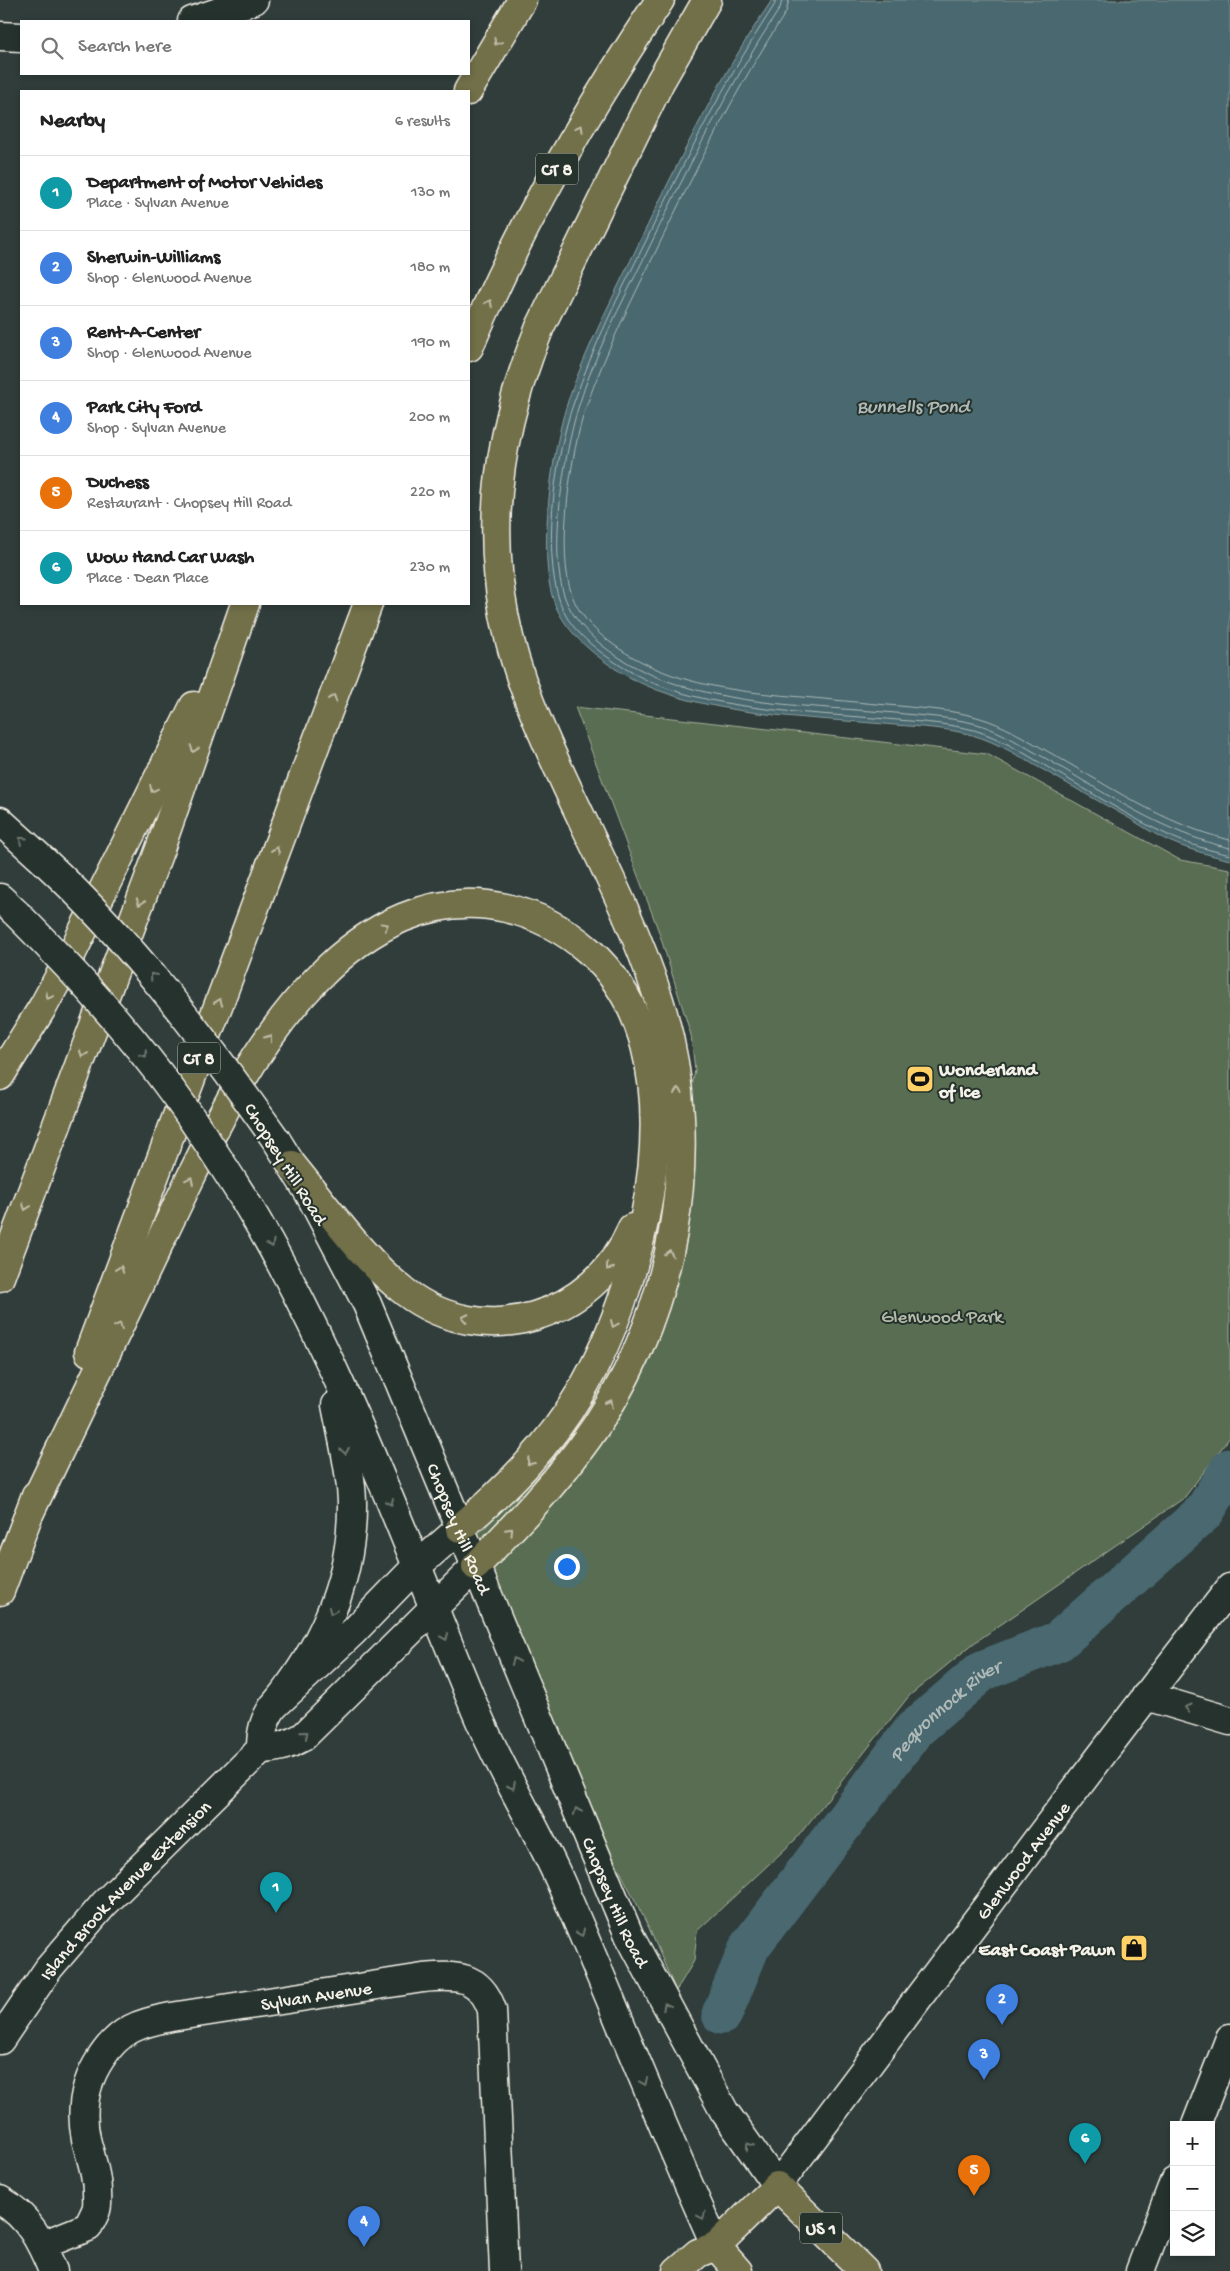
<!DOCTYPE html>
<html lang="en">
<head>
<meta charset="utf-8">
<style>
	body { margin:0; font-family:"Gochi Hand",sans-serif; background:#f6f6f6; color:#222 }
	.controls { position:absolute; right:15px; bottom:15px; display:grid; overflow:hidden; border-radius:0px; box-shadow:0 2px 8px #0003 }
	.controls button { width:45px; height:45px; display:grid; place-items:center; padding:0; border:0; border-bottom:1px solid #e0e0e0; background:#fff; color:#222; font:25px sans-serif }
	.you { position:absolute; left:566px; top:1566px; width:18px; height:18px; margin:-12px; border:4px solid #fff; border-radius:50%; background:#1a73e8; box-shadow:0 0 0 8px #1a73e833 }
	.badge { display:grid; place-items:center; width:32px; height:32px; border-radius:50%; background:#0f766e; color:#fff; font-size:16px; font-weight:700 }
	.pin { position:absolute; translate:-50% -41px; filter:drop-shadow(0 1px 2px #0008) }
	.pin::after { content:''; position:absolute; top:26px; width:18px; height:15px; background:inherit; clip-path:polygon(0 0,100% 0,50% 100%) }
	.list { margin:0; padding:0; list-style:none }
	h2 { display:flex; justify-content:space-between; align-items:center; height:65px; margin:0; padding:0 20px; font-size:21px }
	h2 small { font-size:16px; font-weight:400; color:#767676 }
	.list li { display:grid; grid-template-columns:32px 1fr auto; gap:15px; align-items:center; box-sizing:border-box; height:75px; padding:0 20px; border-top:1px solid #e0e0e0 }
	.list b { display:block; font-size:19px; white-space:nowrap }
	.list p { margin:0; font-size:16px; white-space:nowrap; color:#767676 }
	.list em { font-size:16px; font-style:normal; color:#767676 }
	.icon { flex:none; width:28px; height:28px; fill:none; stroke:currentColor; stroke-width:2; stroke-linecap:round; stroke-linejoin:round }
	.map { position:relative; flex:none; width:1230px; height:2271px; overflow:hidden }
	.search { position:absolute; background:#fff; box-shadow:0 2px 8px #0003; left:20px; top:20px; width:450px; height:55px; display:flex; align-items:center; gap:12px; box-sizing:border-box; padding:0 18px; border-radius:0px; color:#767676; font-size:19px }
	.panel { position:absolute; background:#fff; box-shadow:0 2px 8px #0003; left:20px; top:90px; width:450px; height:515px; border-radius:0px }
	.map>svg:first-child { display:block }
	.green { fill:#596d51; stroke:#a6af9c }
	.water { fill:#48686f; stroke:#8d9f9f }
	.lines { fill:none; stroke-linecap:round; stroke-linejoin:round }
	.shore { stroke:#afbab8; stroke-width:1 }
	.river { stroke:#48686f; stroke-width:41 }
	.minor-casing { stroke:#f4f1e8; stroke-width:31 }
	.secondary-casing { stroke:#f4f1e8; stroke-width:31 }
	.primary-casing { stroke:#f4f1e8; stroke-width:31 }
	.motorway-casing { stroke:#f4f1e8; stroke-width:31 }
	.minor { stroke:#26332d; stroke-width:28 }
	.secondary { stroke:#26332d; stroke-width:28 }
	.primary { stroke:#726f4a; stroke-width:28 }
	.motorway { stroke:#726f4a; stroke-width:28 }
	.secondary-bridge-casing { stroke:#f4f1e8; stroke-width:31; stroke-linecap:butt }
	.secondary-bridge { stroke:#26332d; stroke-width:28 }
	.oneway { stroke:#c0bda9 }
	.oneway2 { stroke:#6e766e }
	.labels { text-anchor:middle; stroke-width:4; stroke-linejoin:round; paint-order:stroke }
	.shield { fill:#26332d; stroke:#b6b8b0; stroke-width:1 }
	.shield-label { font-size:18px; font-weight:bold; fill:#f4f1e8 }
	.poi-label { font-size:19px; font-weight:bold; fill:#f4f1e8; stroke:#26332d; text-anchor:start }
	.street-label { font-size:19px; fill:#f4f1e8; stroke:#26332d }
	.park-label { font-size:19px; fill:#b6bcac; stroke:#26332d }
	.water-label { font-size:20px; font-style:italic; fill:#afbab8; stroke:#26332d }
</style>
</head>
<body>
<div class="map">
<svg width="1230" height="2271" viewBox="0 0 1230 2271">
	<rect width="100%" height="100%" fill="#303d3b"/>
	<filter id="ink" filterUnits="userSpaceOnUse"><feTurbulence type="fractalNoise" baseFrequency=".02" numOctaves="2"/><feDisplacementMap in="SourceGraphic" scale="10" xChannelSelector="R" yChannelSelector="G"/><feConvolveMatrix kernelMatrix="1 2 1 2 8 2 1 2 1" color-interpolation-filters="sRGB"/></filter>
	<g filter="url(#ink)">
		<polygon class="green" points="575,707 987,754 1180,860 1230,869 1230,1437 1184,1498 974,1643 909,1696 796,1839 697,1931 694,1961 676,1991 649,1928 511,1656 466,1546 547,1467 619,1358 665,1239 695,1070 691,1035 659,932"/>
		<path class="water" d="M772,0h458v860c-20,-5 -41,-10 -61,-19 -14,-6 -28,-16 -42,-24 -27,-15 -54,-30 -80,-45 -24,-13 -49,-30 -75,-37 -25,-7 -51,-8 -77,-10 -83,-8 -195,-8 -268,-49 -29,-17 -61,-42 -73,-74 -17,-46 -2,-154 14,-201 19,-55 47,-108 72,-160 40,-83 80,-165 132,-241z"/>
		<g class="lines">
			<g class="shore">
				<path d="M775,0v4c-50,77 -91,157 -130,239 -26,52 -52,104 -71,159 -19,51 -35,163 -9,212 15,28 57,55 86,68 70,30 171,31 247,38 26,2 52,4 76,10 27,8 51,24 75,38 39,22 81,50 121,68 19,9 40,14 60,19"/>
				<path d="M782,0l-2,8c-52,79 -94,163 -135,248 -24,49 -51,99 -67,152 -14,46 -30,145 -13,190 14,37 57,65 92,79 71,29 162,29 238,36 27,3 55,4 82,11 24,7 46,22 68,34 59,34 117,75 185,90"/>
				<path d="M789,0l-3,12c-50,76 -90,157 -130,239 -25,51 -51,102 -70,156 -15,43 -30,145 -14,188 12,35 53,60 85,74 42,18 88,23 133,27 37,3 73,7 109,10 27,3 55,4 81,12 24,7 46,21 67,33 59,33 117,74 183,89"/>
			</g>
			<path class="river" id="s1" d="M722,2014l28,-68 164,-216 68,-59 77,-30 145,-129 26,-43"/>
			<defs>
				<g id="minor">
					<polyline points="1146,1696 1230,1721"/>
					<path d="M261,1749c16,0 28,-4 42,-12l173,-171"/>
					<path id="s2" d="M0,2040l49,-72 55,-64 157,-155c0,-17 3,-29 12,-42l80,-75 63,-65 44,-39"/>
					<polyline points="1196,2125 1230,2038"/>
					<path id="s3" d="M777,2186c151,-200 299,-401 453,-598"/>
					<path d="M0,2200c29,16 41,42 53,71"/>
					<path id="s4" d="M42,2245l46,-18c2,-5 6,-11 8,-17 2,-5 1,-13 1,-19 0,-18 -7,-35 -11,-52 -6,-29 -1,-57 15,-81 19,-29 38,-35 70,-41l252,-39c32,-3 57,-4 69,32l12,261"/>
					<polyline points="1140,2271 1174,2182"/>
				</g>
				<g id="secondary">
					<polyline points="192,21 254,0"/>
					<polyline points="0,36 21,37"/>
					<polyline points="0,821 44,861"/>
					<polyline points="0,898 17,914"/>
					<path id="s5" d="M277,1141l32,52 58,111 262,631 95,176 53,75"/>
					<path d="M246,1202c96,160 160,342 232,514 24,56 57,109 82,165 53,121 101,245 156,365"/>
					<path d="M273,1707c49,-59 80,-128 79,-205 -1,-33 -10,-65 -16,-97"/>
				</g>
				<g id="primary">
					<polyline points="716,2246 738,2271"/>
					<polyline points="677,2271 698,2253 716,2246 777,2186 864,2271"/>
				</g>
				<g id="motorway">
					<polyline points="468,91 522,0"/>
					<path d="M469,347c51,-121 118,-237 191,-347"/>
					<polyline points="0,1076 44,1005 72,953 194,706"/>
					<path d="M292,1165c34,41 71,95 113,127 79,60 189,26 227,-64"/>
					<polyline points="0,1277 161,846 245,604"/>
					<polyline points="89,1352 368,604"/>
					<path d="M30,1512c44,-93 89,-185 133,-277 43,-89 84,-184 154,-256 50,-52 116,-88 189,-71 31,7 59,22 83,43 115,101 57,329 -9,442 -31,53 -74,96 -120,135"/>
					<path d="M476,1566c35,-37 72,-74 103,-116 96,-126 128,-302 79,-453 -33,-103 -90,-196 -129,-297 -50,-127 -40,-248 11,-373l120,-245 47,-82"/>
					<polyline points="0,1591 36,1495"/>
				</g>
			</defs>
			<use href="#minor" class="minor-casing"/>
			<use href="#secondary" class="secondary-casing"/>
			<use href="#primary" class="primary-casing"/>
			<use href="#motorway" class="motorway-casing"/>
			<use href="#minor" class="minor"/>
			<use href="#secondary" class="secondary"/>
			<use href="#primary" class="primary"/>
			<use href="#motorway" class="motorway"/>
			<defs>
				<g id="secondary-bridge">
					<path d="M44,861c90,83 162,180 233,280"/>
					<path d="M17,914c56,56 109,113 155,177 27,36 50,73 74,111"/>
				</g>
			</defs>
			<use href="#secondary-bridge" class="secondary-bridge-casing"/>
			<use href="#secondary-bridge" class="secondary-bridge"/>
		</g>
		<defs><path id="oneway-chevron" d="M-2-3.5L2.5 0L-2 3.5" fill="none" stroke-width="1.6" stroke-linecap="round" stroke-linejoin="round" transform="scale(1.25)"/></defs>
		<g class="oneway">
			<use href="#oneway-chevron" transform="translate(497 42) rotate(121)"/>
			<use href="#oneway-chevron" transform="translate(580 128) rotate(-61)"/>
			<use href="#oneway-chevron" transform="translate(489 303) rotate(-64)"/>
			<use href="#oneway-chevron" transform="translate(333 698) rotate(-70)"/>
			<use href="#oneway-chevron" transform="translate(194 749) rotate(109)"/>
			<use href="#oneway-chevron" transform="translate(153 789) rotate(116)"/>
			<use href="#oneway-chevron" transform="translate(276 850) rotate(-70)"/>
			<use href="#oneway-chevron" transform="translate(140 902) rotate(110)"/>
			<use href="#oneway-chevron" transform="translate(385 926) rotate(-29)"/>
			<use href="#oneway-chevron" transform="translate(49 996) rotate(118)"/>
			<use href="#oneway-chevron" transform="translate(219 1002) rotate(-70)"/>
			<use href="#oneway-chevron" transform="translate(269 1038) rotate(-55)"/>
			<use href="#oneway-chevron" transform="translate(83 1054) rotate(110)"/>
			<use href="#oneway-chevron" transform="translate(678 1091) rotate(-96)"/>
			<use href="#oneway-chevron" transform="translate(190 1180) rotate(-64)"/>
			<use href="#oneway-chevron" transform="translate(26 1207) rotate(110)"/>
			<use href="#oneway-chevron" transform="translate(669 1253) rotate(-77)"/>
			<use href="#oneway-chevron" transform="translate(609 1267) rotate(129)"/>
			<use href="#oneway-chevron" transform="translate(120 1269) rotate(-70)"/>
			<use href="#oneway-chevron" transform="translate(465 1318) rotate(-168)"/>
			<use href="#oneway-chevron" transform="translate(614 1324) rotate(113)"/>
			<use href="#oneway-chevron" transform="translate(119 1326) rotate(-64)"/>
			<use href="#oneway-chevron" transform="translate(610 1403) rotate(-61)"/>
			<use href="#oneway-chevron" transform="translate(530 1462) rotate(132)"/>
			<use href="#oneway-chevron" transform="translate(510 1531) rotate(-46)"/>
		</g>
		<g class="oneway2">
			<use href="#oneway-chevron" transform="translate(22 840) rotate(-137)"/>
			<use href="#oneway-chevron" transform="translate(153 976) rotate(-131)"/>
			<use href="#oneway-chevron" transform="translate(144 1054) rotate(51)"/>
			<use href="#oneway-chevron" transform="translate(271 1244) rotate(61)"/>
			<use href="#oneway-chevron" transform="translate(345 1451) rotate(80)"/>
			<use href="#oneway-chevron" transform="translate(390 1502) rotate(67)"/>
			<use href="#oneway-chevron" transform="translate(332 1611) rotate(112)"/>
			<use href="#oneway-chevron" transform="translate(445 1637) rotate(67)"/>
			<use href="#oneway-chevron" transform="translate(515 1661) rotate(-112)"/>
			<use href="#oneway-chevron" transform="translate(1188 1708) rotate(-164)"/>
			<use href="#oneway-chevron" transform="translate(305 1734) rotate(-40)"/>
			<use href="#oneway-chevron" transform="translate(512 1786) rotate(63)"/>
			<use href="#oneway-chevron" transform="translate(577 1811) rotate(-112)"/>
			<use href="#oneway-chevron" transform="translate(581 1933) rotate(68)"/>
			<use href="#oneway-chevron" transform="translate(666 2006) rotate(-119)"/>
			<use href="#oneway-chevron" transform="translate(644 2082) rotate(67)"/>
			<use href="#oneway-chevron" transform="translate(749 2146) rotate(-126)"/>
			<use href="#oneway-chevron" transform="translate(702 2216) rotate(65)"/>
		</g>
	</g>
	<defs>
		<symbol id="stadium-square" viewBox="-11 -11 22 22"><rect x="-9" y="-9" width="18" height="18" rx="4" fill="#ffd166" stroke="#26332d"/><path d="M0-5a6.5 5 0 1 0 0 10a6.5 5 0 1 0 0-10ZM-3.5-1.8h7v3.6h-7Z" fill="#111"/></symbol>
		<symbol id="shop-square" viewBox="-11 -11 22 22"><rect x="-9" y="-9" width="18" height="18" rx="4" fill="#ffd166" stroke="#26332d"/><path d="M-5-2.5h2.3a2.7 3.5 0 0 1 5.4 0H5L5.5 6h-11ZM-1.5-2.5h3a1.5 2.3 0 0 0-3 0Z" fill="#111"/></symbol>
	</defs>
	<g fill-rule="evenodd">
		<use href="#stadium-square" x="904" y="1063" width="32" height="32"/>
		<use href="#shop-square" x="1118" y="1932" width="32" height="32"/>
	</g>
	<g class="labels">
		<g class="shield">
			<rect x="536" y="153.5" width="42" height="31" rx="4"/>
			<rect x="178" y="1042.5" width="42" height="31" rx="4"/>
			<rect x="800" y="2212.5" width="42" height="31" rx="4"/>
		</g>
		<g class="shield-label">
			<text x="557" y="175">CT 8</text>
			<text x="199" y="1064">CT 8</text>
			<text x="821" y="2234">US 1</text>
		</g>
		<g class="poi-label">
			<text x="939" y="1075">Wonderland<tspan x="939" dy="22">of Ice</tspan></text>
			<text x="1115" y="1955" text-anchor="end">East Coast Pawn</text>
		</g>
		<g class="street-label">
			<text transform="translate(287 1163) rotate(58)" y="7">Chopsey Hill Road</text>
			<text dy="7" stroke="none"><textPath href="#s5" startOffset="429">Chopsey Hill Road</textPath></text>
			<text dy="7" stroke="none"><textPath href="#s3" startOffset="408">Glenwood Avenue</textPath></text>
			<text dy="7" stroke="none"><textPath href="#s2" startOffset="196">Island Brook Avenue Extension</textPath></text>
			<text dy="7" stroke="none"><textPath href="#s5" startOffset="834">Chopsey Hill Road</textPath></text>
			<text dy="7" stroke="none"><textPath href="#s4" startOffset="456">Sylvan Avenue</textPath></text>
		</g>
		<g class="park-label">
			<text x="942" y="1322">Glenwood Park</text>
		</g>
		<g class="water-label">
			<text x="913" y="412">Bunnells Pond</text>
			<text dy="7" stroke="none"><textPath href="#s1" startOffset="381">Pequonnock River</textPath></text>
		</g>
	</g>
</svg>
<div class="controls">
<button>+</button>
<button>−</button>
<button><svg class="icon" aria-label="layers" viewBox="0 0 24 24"><path d="M12 4l9 5-9 5-9-5zM3 14l9 5 9-5"/></svg></button>
</div>
<div class="you"></div>
<div class="pin badge" style="left:276px;top:1913px;background:#0f9aa8">1</div>
<div class="pin badge" style="left:1002px;top:2025px;background:#3f7fe0">2</div>
<div class="pin badge" style="left:984px;top:2080px;background:#3f7fe0">3</div>
<div class="pin badge" style="left:364px;top:2247px;background:#3f7fe0">4</div>
<div class="pin badge" style="left:974px;top:2196px;background:#e8710a">5</div>
<div class="pin badge" style="left:1085px;top:2164px;background:#0f9aa8">6</div>
<div class="search"><svg class="icon" aria-label="search" viewBox="0 0 24 24"><circle cx="10" cy="10" r="6"/><path d="M15 15l6 6"/></svg>Search here</div>
<section class="panel">
<h2>Nearby<small>6 results</small></h2>
<ul class="list">
<li><span class="badge" style="background:#0f9aa8">1</span><div><b>Department of Motor Vehicles</b><p>Place · Sylvan Avenue</p></div><em>130 m</em></li>
<li><span class="badge" style="background:#3f7fe0">2</span><div><b>Sherwin-Williams</b><p>Shop · Glenwood Avenue</p></div><em>180 m</em></li>
<li><span class="badge" style="background:#3f7fe0">3</span><div><b>Rent-A-Center</b><p>Shop · Glenwood Avenue</p></div><em>190 m</em></li>
<li><span class="badge" style="background:#3f7fe0">4</span><div><b>Park City Ford</b><p>Shop · Sylvan Avenue</p></div><em>200 m</em></li>
<li><span class="badge" style="background:#e8710a">5</span><div><b>Duchess</b><p>Restaurant · Chopsey Hill Road</p></div><em>220 m</em></li>
<li><span class="badge" style="background:#0f9aa8">6</span><div><b>Wow Hand Car Wash</b><p>Place · Dean Place</p></div><em>230 m</em></li>
</ul>
</section>
</div>
</body>
</html>
